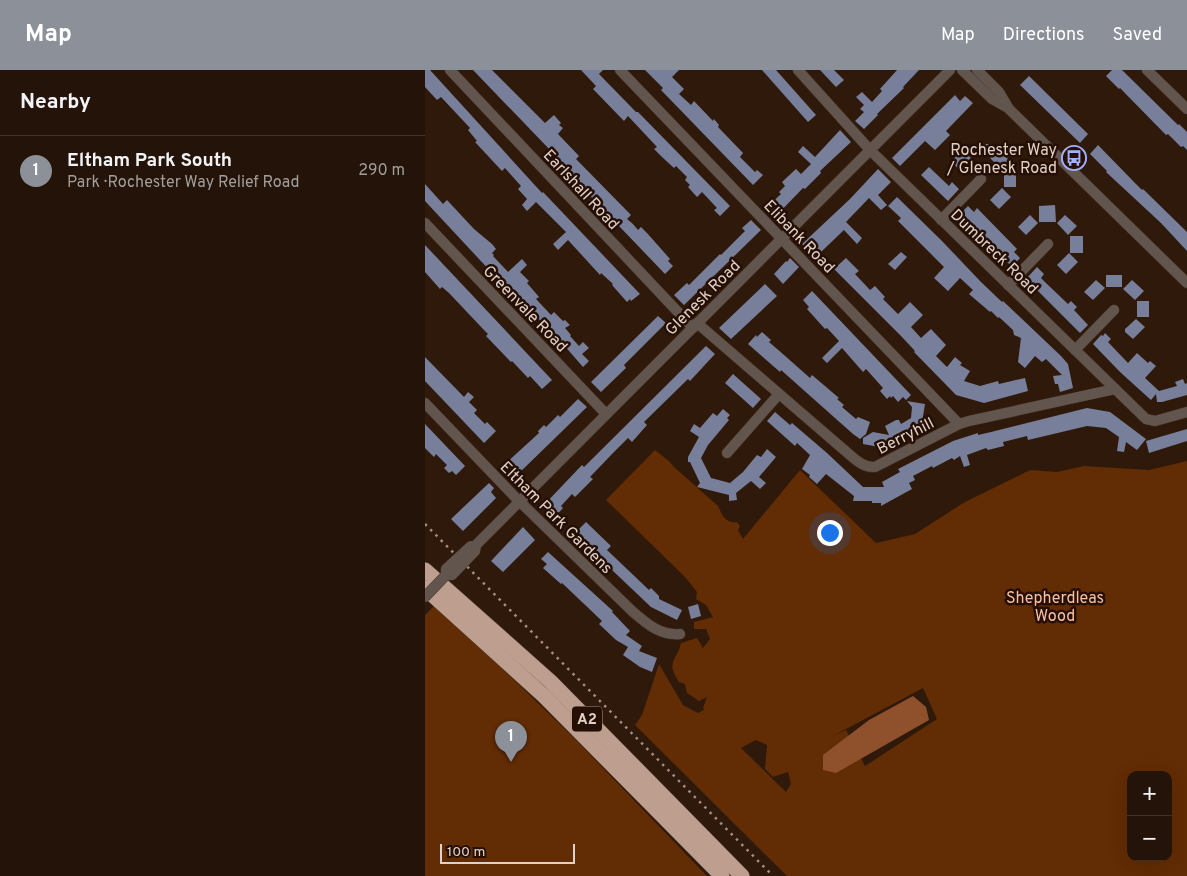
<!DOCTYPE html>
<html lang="en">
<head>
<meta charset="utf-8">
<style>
	body { margin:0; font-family:Overpass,sans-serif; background:#2b1c12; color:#f1f3f6 }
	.controls { position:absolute; right:15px; bottom:15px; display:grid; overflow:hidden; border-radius:10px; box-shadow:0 5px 20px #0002 }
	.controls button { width:45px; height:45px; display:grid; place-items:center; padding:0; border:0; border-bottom:1px solid #403229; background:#231308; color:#f1f3f6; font:25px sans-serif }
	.scale { position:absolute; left:15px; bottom:12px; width:135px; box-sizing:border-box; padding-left:5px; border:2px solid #e0d0c7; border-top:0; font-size:14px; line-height:18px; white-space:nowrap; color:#e0d0c7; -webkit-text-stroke:4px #250f04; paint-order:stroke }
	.you { position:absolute; left:404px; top:462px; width:18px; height:18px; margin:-12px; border:4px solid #fff; border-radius:50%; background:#1a73e8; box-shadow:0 0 0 8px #1a73e833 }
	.badge { display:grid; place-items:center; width:32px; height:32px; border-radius:50%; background:#8c9099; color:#fff; font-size:16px; font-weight:700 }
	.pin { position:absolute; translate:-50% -41px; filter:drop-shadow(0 1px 2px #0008) }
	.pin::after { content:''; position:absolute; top:26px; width:18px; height:15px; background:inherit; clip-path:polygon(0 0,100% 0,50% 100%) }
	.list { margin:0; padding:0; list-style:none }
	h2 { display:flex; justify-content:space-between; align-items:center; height:65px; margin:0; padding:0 20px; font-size:21px }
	h2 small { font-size:16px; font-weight:400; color:#a39e9c }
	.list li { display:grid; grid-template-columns:32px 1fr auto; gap:15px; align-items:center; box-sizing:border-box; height:70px; padding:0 20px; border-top:1px solid #403229 }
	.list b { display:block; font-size:19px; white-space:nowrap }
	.list p { margin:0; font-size:16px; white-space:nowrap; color:#a39e9c }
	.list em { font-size:16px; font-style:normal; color:#a39e9c }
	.map { position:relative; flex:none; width:762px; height:806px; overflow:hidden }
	header { display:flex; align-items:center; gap:30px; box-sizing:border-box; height:70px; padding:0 25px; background:#8c9099; color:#fff }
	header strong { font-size:24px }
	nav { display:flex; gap:28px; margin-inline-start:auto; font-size:18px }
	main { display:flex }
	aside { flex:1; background:#231308 }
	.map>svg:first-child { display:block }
	.green { fill:#622c04; fill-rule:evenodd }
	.water { fill:#8f512b }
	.building { fill:#787f9a }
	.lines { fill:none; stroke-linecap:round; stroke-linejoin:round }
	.minor-casing { stroke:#4b3629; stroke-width:11 }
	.highway-casing { stroke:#4b3629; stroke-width:16 }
	.minor { stroke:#61554e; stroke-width:10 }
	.highway { stroke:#be9f8f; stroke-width:15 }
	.rail { stroke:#a29085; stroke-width:2.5; stroke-dasharray:2.5 5; stroke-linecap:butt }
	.minor-bridge-casing { stroke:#4b3629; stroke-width:11; stroke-linecap:butt }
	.minor-bridge { stroke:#61554e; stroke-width:10 }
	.labels { text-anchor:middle; stroke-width:5; stroke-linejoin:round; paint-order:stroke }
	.shield { fill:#250f04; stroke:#a8968c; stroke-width:1 }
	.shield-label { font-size:15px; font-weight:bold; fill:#e0d0c7 }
	.poi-label { font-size:16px; fill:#e0d0c7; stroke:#250f04; text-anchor:end }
	.street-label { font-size:16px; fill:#e0d0c7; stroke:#250f04 }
	.park-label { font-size:16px; fill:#f9c0a2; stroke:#250f04 }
</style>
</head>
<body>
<header>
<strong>Map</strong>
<nav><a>Map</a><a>Directions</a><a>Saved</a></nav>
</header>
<main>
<aside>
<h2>Nearby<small></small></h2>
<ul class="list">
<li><span class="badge">1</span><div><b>Eltham Park South</b><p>Park · Rochester Way Relief Road</p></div><em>290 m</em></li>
</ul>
</aside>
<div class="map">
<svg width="762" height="806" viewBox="0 0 762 806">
	<rect width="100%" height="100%" fill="#2f190b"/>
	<g class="green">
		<path d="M230,380l15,12 3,4 45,40c4,9 8,18 19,16l3,4 -2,4 5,9 57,-69 76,73 39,-9 50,-32 65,-32 27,2 27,-6 65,4 38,-9v415h-400l-152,-151 7,-10 17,-51 24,41 15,8 6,-3 -1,-2 4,-11 -8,4 -12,-8 -2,-9 -6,-2c-14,-21 -2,-21 2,-39l16,-5 6,10 7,-9 -4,-10h-12v-7l19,-5 -7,-12 -10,-6 1,-7 -12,-15 -79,-77zM498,618l14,31 -72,47 -19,-36 -13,6zM331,670l11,5 -2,24 8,8 15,-5 3,12 -5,8 -45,-44zM706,705h37v82h-37z"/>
		<polygon points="11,534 150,669 282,806 0,806 0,545"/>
	</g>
	<polygon class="water" points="488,626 501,637 504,650 411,703 398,700 398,685 444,650"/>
	<g class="building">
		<polygon points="0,0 5,0 117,123 118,122 215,224 206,231 205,229 202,232 187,215 188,214 176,203 175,205 143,170 133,180 128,174 141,162 111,132 102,141 97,135 102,129 93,119 96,116 80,98 77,101 50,72 52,71 43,60 45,58 16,27 12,30 0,17"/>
		<polygon points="48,0 67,0 120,53 129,45 136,53 134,55 138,58 133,64 154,86 151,89 206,145 202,149 208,154 213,160 216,157 222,163 245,189 243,191 248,196 240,204 148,108 150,107 126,81"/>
		<polygon points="156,0 178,0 174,4 211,42 213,42 305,136 295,146 289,140 292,138 277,122 272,127 263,117 265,115 260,110 262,107 251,96 249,98 237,87 229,79 232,77 203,46 199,51 168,19 171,16"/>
		<polygon points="220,0 254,0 247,7 259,19 254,24 266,35 269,31 288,51 289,49 294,55 293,57 318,83 315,87 330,102 332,100 338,105 328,115 236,20 238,18"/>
		<polygon points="337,0 351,0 391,45 383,52"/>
		<polygon points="395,0 409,0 419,10 411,17"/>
		<polygon points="472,0 494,0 478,17 479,18 452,44 453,45 439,59 430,51 439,42 435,39 439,35 431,27 437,22 447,32 457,21 455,19"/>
		<polygon points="687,0 697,0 753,55 754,54 762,62 762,80 758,76 756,77 743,64 741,65 695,18 694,19 681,6"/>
		<polygon points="604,6 663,64 655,73 595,15"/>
		<polygon points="530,25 535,31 540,26 548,33 521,61 525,65 510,80 500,71 475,96 467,88"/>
		<polygon points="415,60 426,72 395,101 396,103 380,119 378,118 349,148 340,139 356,124 354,122 360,116 357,112 371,99 376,104 386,94 373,82 378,76 390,87"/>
		<rect x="548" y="74" width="16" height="12"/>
		<polygon points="673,75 709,112 717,120 718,119 762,162 762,181 736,153 681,102 682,101 665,84"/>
		<polygon points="537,80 546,88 535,100 526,92"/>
		<polygon points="574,80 585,91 577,100 565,88"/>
		<polygon points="504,97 524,116 527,112 534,119 523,131 496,105"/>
		<polygon points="453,99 466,112 453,125 462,135 456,140 444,128 421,152 437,168 432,174 419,160 397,181 394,184 391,180 386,184 377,174 425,129"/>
		<rect x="579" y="101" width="12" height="16"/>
		<polygon points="0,114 18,134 22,130 49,159 67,174 71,179 67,183 69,185 68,186 83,202 97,189 102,195 95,202 104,211 102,213 114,227 111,229 126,245 129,242 138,251 140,250 145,255 140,258 146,265 145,266 154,276 158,272 164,278 157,284 164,291 158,297 124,258 123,259 110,245 108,247 0,131"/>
		<polygon points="577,118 586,127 574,139 565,130"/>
		<polygon points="472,127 517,171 556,212 577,232 578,231 636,286 643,294 648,318 635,322 633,314 630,314 628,306 637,305 621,289 617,292 610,286 600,298 593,292 596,268 589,265 588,260 574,247 573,248 566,241 565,242 544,224 548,220 535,208 523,221 509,208 519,197 473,151 476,148 463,136"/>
		<polygon points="630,135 631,152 614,152 614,136"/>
		<polygon points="543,136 549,142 552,138 592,179 589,182 595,188 587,197 535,144"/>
		<polygon points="605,145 613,153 601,165 593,157"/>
		<polygon points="640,145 652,156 643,165 632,153"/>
		<polygon points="326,150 336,160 259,235 249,225 262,213 264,215 295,184 296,185 320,161 317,158"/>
		<rect x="645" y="166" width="13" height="17"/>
		<polygon points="0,175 127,310 117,319 105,306 103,308 87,291 86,292 61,266 63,264 58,259 24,223 17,217 15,219 0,202"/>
		<polygon points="476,182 482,187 470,200 463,194"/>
		<polygon points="644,183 653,192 641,204 632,195"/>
		<polygon points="365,188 374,197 358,214 349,204 361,191 362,192"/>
		<polygon points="421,188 434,201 430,204 445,220 450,216 460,227 458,229 473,244 485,232 498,245 486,257 496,268 506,259 521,275 511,286 522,297 530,287 537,293 535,295 545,301 539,311 555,316 573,311 574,314 600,308 603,321 559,333 531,325 489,282 490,281 477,267 409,199"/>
		<polygon points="612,197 619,204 616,208 622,214 643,234 646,231 652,237 649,240 663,255 655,263 601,209"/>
		<rect x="681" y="205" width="16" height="12"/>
		<polygon points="671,210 680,218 668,230 659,222"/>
		<polygon points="707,210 719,221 710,230 698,219"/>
		<polygon points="340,214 352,226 306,269 294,258"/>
		<polygon points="387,221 486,325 481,330 478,327 473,332 468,326 466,328 465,326 462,329 455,321 458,318 450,309 441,299 438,302 417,278 402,293 397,288 414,271 402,258 400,259 382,239 384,237 378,230"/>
		<rect x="712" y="231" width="12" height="16"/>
		<polygon points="233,246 241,253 199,295 201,298 176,322 166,312"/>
		<polygon points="711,249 720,257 708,269 700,262 700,259"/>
		<polygon points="337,262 346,270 344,272 359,285 385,308 387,305 414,328 412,329 419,335 417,337 431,349 433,347 445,352 441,364 435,369 428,364 356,300 355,302 323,274 331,265 332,267"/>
		<polygon points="680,263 686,269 683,272 703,293 712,283 723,293 725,291 731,296 720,308 734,321 752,316 750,312 758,309 760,314 762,313 762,325 737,332 732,332 731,324 726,330 695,302 668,274 676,265 678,266"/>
		<polygon points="281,276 290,284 265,311 263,309 219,352 222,355 207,372 203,368 187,384 165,407 168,409 150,427 147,424 136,436 138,438 130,447 118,436 157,395 159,397"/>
		<polygon points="0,287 39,327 43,322 49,327 44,332 52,340 49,343 60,354 62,352 71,361 59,373 0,311"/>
		<polygon points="308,304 336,329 328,338 300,313"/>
		<polygon points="153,329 162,337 90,407 79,395 114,363 113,361 119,355 121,357 133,345 135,347"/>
		<polygon points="482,331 500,334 496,359 490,358 464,372 454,375 454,377 438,374 438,368 448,362 464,365 460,356 471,350 474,350 476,354 486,348 487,337"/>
		<polygon points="662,338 685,342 721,369 712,380 701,372 699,382 692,381 694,367 681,358 662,356 603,370 602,366 578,372 579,376 563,380 561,378 542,385 545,395 539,397 535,386 529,390 527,388 508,398 507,396 488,406 490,410 484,413 487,419 456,436 456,433 447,433 447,431 428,431 429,426 401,404 392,414 384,407 385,405 377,399 385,385 372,373 370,376 342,351 350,342 365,355 367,353 402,383 438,417 459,417 457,412 475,402 473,399 528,371 553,363 553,365 566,362"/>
		<polygon points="298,339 305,345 302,348 304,350 283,375 276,388 286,408 305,413 318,402 332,385 336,387 342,379 351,387 334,407 341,413 335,419 326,411 311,423 312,430 304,431 304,425 272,417 275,413 265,392 263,392 263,387 274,367 265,361 269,354 275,358 288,343 292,346"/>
		<polygon points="0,354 40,396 31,405 27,401 24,403 19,398 22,395 11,384 9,387 0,378"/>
		<polygon points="762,359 762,371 724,383 721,371"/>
		<polygon points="64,413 69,418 66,422 71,428 38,461 26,449"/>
		<polygon points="161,452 186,476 182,480 224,520 226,518 234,526 234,529 257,540 252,550 226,537 149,464"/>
		<polygon points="98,457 110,470 78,502 66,491"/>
		<polygon points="123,482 188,541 187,542 205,561 201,565 217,576 214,581 232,588 227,602 215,597 198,585 203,577 191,570 174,554 177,551 137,513 136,514 118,498 122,494 116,489"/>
		<polygon points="273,534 276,546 266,549 263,537"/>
	</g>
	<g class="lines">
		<defs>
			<g id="minor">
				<polyline points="25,0 268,258"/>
				<polyline points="195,0 534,354"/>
				<polyline points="373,0 445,80 721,349 730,351 762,342"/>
				<polyline points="537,0 567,29 583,38"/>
				<polyline points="552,0 574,22 584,39 762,213"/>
				<polyline points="722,0 762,39"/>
				<polyline points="516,150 556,109"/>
				<polyline points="0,153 181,344"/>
				<polyline points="583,215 623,174"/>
				<path d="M272,253l146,126c10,8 19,19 32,18l84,-43 10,-3 146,-32"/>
				<polyline points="650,280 689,240"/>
				<path d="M0,333l90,94 117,114c14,12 28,25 48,23"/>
				<polyline points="302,383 354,324"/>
				<polyline points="50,481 51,475 525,0"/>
			</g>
			<g id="highway">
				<polyline points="0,500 126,612 317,806"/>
				<polyline points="0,518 119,626 297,806"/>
			</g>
		</defs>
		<use href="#minor" class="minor-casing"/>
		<use href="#highway" class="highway-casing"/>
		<use href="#minor" class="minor"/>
		<use href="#highway" class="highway"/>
		<polyline class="rail" points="0,454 348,806"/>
		<defs>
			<g id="minor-bridge">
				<polyline points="21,505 27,505 50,481"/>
				<polyline points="0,527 21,505 21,499 46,476"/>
			</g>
		</defs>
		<use href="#minor-bridge" class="minor-bridge-casing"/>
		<use href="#minor-bridge" class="minor-bridge"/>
	</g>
	<defs>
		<symbol id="bus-ring" viewBox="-11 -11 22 22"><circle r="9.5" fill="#250f04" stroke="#a1b2fd" stroke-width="1.5"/><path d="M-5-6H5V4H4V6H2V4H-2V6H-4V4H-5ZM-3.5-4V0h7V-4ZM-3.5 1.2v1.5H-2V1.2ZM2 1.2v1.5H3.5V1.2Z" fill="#a1b2fd"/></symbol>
	</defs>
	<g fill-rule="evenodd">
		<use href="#bus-ring" x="635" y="74" width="28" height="28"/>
	</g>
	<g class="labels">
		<rect class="shield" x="147" y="636.5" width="30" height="25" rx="4"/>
		<g class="shield-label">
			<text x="162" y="654">A2</text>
		</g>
		<g class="poi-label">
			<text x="632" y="85">Rochester Way<tspan x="632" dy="18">/ Glenesk Road</tspan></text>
		</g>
		<g class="street-label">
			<text transform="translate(157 119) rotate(47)" y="6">Earlshall Road</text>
			<text transform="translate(375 166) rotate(46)" y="6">Elibank Road</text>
			<text transform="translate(570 181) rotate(44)" y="6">Dumbreck Road</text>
			<text transform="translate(277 227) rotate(-45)" y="6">Glenesk Road</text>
			<text transform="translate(101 238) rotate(46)" y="6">Greenvale Road</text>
			<text transform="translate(480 365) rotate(-27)" y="6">Berryhill</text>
			<text transform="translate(132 447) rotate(45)" y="6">Eltham Park Gardens</text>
		</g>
		<g class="park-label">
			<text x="630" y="533">Shepherdleas<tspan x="630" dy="18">Wood</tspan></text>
		</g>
	</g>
</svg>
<div class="controls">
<button>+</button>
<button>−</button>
</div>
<div class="scale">100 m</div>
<div class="you"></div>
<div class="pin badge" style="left:86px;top:692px">1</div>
</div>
</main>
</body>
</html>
